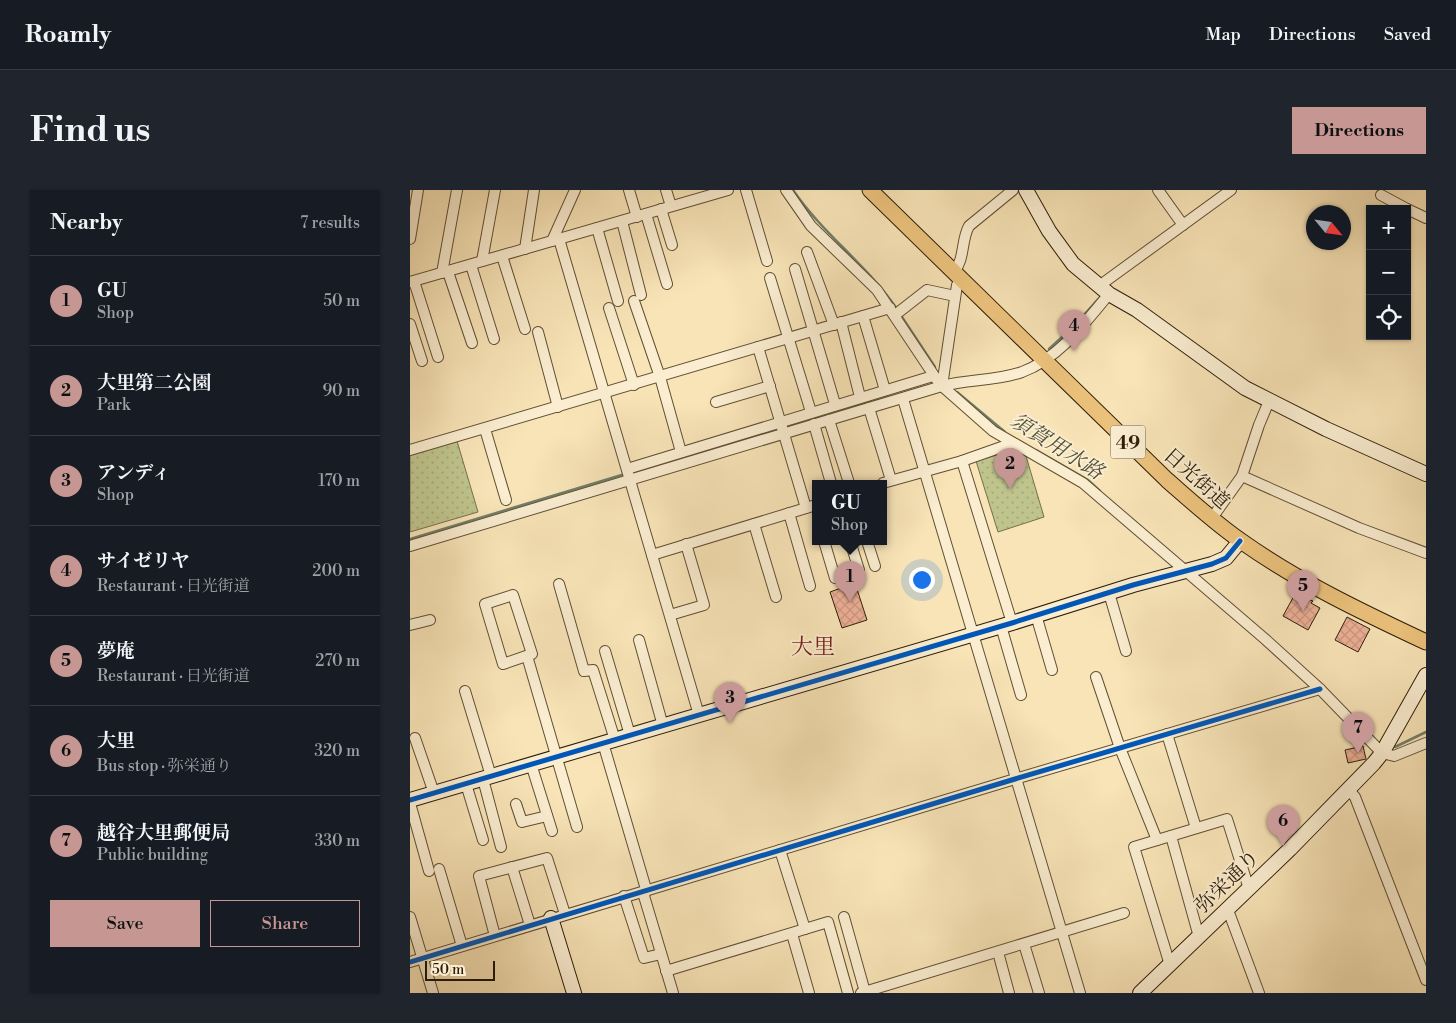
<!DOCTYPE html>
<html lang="en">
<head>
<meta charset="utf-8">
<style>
	body { margin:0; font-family:"Libre Bodoni","Noto Serif JP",serif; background:#20242c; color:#f1f3f6 }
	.controls { position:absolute; right:15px; top:15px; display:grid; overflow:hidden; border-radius:0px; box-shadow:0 1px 4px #0004 }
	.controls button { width:45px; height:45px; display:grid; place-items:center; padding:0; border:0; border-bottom:1px solid #363941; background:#171b24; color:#f1f3f6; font:25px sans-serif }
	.compass { position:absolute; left:896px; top:15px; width:45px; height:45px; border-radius:50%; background:#171b24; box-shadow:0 1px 4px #0004; rotate:119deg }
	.scale { position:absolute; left:15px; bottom:12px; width:70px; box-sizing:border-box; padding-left:5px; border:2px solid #2d1d08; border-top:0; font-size:14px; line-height:18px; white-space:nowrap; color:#2d1d08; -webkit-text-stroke:4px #faedd0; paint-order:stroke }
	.you { position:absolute; left:511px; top:389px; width:18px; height:18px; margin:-12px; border:4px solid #fff; border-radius:50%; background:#1a73e8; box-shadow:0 0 0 8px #1a73e833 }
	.badge { display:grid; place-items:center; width:32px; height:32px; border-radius:50%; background:#c59692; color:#111; font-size:16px; font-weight:700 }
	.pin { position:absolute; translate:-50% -41px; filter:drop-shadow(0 1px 2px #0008) }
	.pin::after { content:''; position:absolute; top:26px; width:18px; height:15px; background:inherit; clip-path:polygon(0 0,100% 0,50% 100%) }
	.popup { position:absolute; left:402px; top:290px; width:75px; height:65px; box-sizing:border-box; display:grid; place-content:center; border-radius:0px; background:#171b24; filter:drop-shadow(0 1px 4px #0005); font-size:16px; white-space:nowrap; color:#9ea1a6 }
	.popup b { font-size:19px; color:#f1f3f6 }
	.popup::after { content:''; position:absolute; left:50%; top:100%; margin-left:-10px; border:10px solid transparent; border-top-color:#171b24 }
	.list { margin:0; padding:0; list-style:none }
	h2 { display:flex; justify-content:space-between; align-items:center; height:65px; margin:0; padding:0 20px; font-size:21px }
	h2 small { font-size:16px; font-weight:400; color:#9ea1a6 }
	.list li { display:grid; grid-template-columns:32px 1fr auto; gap:15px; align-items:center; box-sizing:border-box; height:90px; padding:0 20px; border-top:1px solid #363941 }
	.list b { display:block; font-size:19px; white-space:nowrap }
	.list p { margin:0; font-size:16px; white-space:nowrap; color:#9ea1a6 }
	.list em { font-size:16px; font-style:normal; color:#9ea1a6 }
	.actions { display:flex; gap:10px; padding:15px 20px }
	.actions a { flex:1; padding:11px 0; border:1px solid #c59692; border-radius:0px; text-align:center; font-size:18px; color:#c59692 }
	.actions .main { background:#c59692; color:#111 }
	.icon { flex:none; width:28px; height:28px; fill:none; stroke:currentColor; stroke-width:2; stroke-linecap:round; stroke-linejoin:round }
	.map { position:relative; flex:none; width:1016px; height:803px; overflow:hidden; border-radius:0px }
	header { display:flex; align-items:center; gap:30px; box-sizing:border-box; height:70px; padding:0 25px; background:#171b24; border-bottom:1px solid #363941 }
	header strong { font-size:24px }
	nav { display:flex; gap:28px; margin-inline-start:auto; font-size:18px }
	.intro { display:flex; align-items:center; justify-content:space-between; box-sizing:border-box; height:120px; padding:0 30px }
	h1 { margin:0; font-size:35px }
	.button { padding:12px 22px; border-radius:0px; background:#c59692; color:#111; font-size:18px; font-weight:700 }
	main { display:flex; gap:30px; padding:0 30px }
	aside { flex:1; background:#171b24; border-radius:0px; box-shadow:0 1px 4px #0004 }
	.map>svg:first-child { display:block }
	.park { fill:url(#park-dots); stroke:#76704a }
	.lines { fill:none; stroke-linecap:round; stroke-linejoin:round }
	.stream { stroke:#707e6a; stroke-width:2.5 }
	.building { fill:url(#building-cross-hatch); stroke:#2d1d08 }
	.street-casing { stroke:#604f34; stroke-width:12 }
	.secondary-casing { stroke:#2d1d08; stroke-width:16 }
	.primary-casing { stroke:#2d1d08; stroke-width:17 }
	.street { stroke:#faedd0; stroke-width:10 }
	.secondary { stroke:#faedd0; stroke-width:14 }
	.primary { stroke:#ecc27c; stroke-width:15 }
	.cycleway-casing { stroke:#faedd0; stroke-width:8 }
	.cycleway { stroke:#0057b8; stroke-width:5 }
	.labels { text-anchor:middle; stroke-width:4; stroke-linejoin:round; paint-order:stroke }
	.shield { fill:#faedd0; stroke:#6a5b44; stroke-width:1 }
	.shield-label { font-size:19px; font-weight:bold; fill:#2d1d08 }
	.street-label { font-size:20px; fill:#2d1d08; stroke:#faedd0 }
	.water-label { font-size:21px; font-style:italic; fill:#4f4e39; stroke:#faedd0 }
	.quarter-label { font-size:22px; fill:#7a1f14; stroke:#faedd0 }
</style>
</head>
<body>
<header>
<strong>Roamly</strong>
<nav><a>Map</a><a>Directions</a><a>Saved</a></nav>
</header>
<div class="intro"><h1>Find us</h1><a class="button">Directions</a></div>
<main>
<aside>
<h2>Nearby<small>7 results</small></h2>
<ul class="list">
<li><span class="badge">1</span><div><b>GU</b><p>Shop</p></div><em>50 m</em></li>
<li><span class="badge">2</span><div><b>大里第二公園</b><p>Park</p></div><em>90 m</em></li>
<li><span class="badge">3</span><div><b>アンディ</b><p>Shop</p></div><em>170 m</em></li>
<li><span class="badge">4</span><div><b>サイゼリヤ</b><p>Restaurant · 日光街道</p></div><em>200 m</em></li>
<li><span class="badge">5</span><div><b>夢庵</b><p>Restaurant · 日光街道</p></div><em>270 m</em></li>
<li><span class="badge">6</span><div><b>大里</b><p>Bus stop · 弥栄通り</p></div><em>320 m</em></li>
<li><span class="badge">7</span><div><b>越谷大里郵便局</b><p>Public building</p></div><em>330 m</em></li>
</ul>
<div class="actions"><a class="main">Save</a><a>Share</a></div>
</aside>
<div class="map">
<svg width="1016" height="803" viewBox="0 0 1016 803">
	<defs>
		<pattern id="park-dots" width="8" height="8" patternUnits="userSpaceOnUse" patternTransform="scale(1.25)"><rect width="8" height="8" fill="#bfc48d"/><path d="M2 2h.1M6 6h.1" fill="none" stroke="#a4a878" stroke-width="1.8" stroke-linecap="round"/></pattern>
		<pattern id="building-cross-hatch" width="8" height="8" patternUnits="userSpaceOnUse" patternTransform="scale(1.25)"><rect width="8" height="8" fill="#edb097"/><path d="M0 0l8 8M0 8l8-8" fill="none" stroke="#cc9781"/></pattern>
	</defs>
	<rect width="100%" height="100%" fill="#f8e4b7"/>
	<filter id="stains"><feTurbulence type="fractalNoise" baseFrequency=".004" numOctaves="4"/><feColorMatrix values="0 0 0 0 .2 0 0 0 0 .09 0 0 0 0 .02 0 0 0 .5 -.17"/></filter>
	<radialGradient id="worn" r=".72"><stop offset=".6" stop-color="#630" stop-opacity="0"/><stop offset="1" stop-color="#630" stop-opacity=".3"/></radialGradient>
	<g class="park">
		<polygon points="47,251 68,322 0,342 0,265"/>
		<polygon points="605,260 616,266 634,327 588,342 566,271"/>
	</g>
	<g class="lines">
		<g class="stream">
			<path d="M383,0c30,44 74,75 104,119"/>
			<polyline points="490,124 525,177"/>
			<polyline points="639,159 664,136 690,107"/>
			<polyline points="547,202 595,242"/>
			<polyline points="374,237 479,207"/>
			<polyline points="316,254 368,239"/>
			<polyline points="626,260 678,290 690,301"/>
			<polyline points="0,349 215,284"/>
			<polyline points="985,557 1016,542"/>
		</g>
	</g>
	<g class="building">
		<polygon points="445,393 457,430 432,438 420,402"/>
		<polygon points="885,404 903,411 901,413 910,418 898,440 873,426"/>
		<polygon points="937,427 960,439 948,462 925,450"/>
		<polygon points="953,556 956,569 938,573 935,560"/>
	</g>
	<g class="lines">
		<defs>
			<g id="street">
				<polyline points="219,0 227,27"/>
				<polyline points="256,0 261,16"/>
				<polyline points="336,0 357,71"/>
				<polyline points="376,0 401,36 467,100 527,190"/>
				<polyline points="748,0 773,35"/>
				<polyline points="971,5 997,19"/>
				<polyline points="251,19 262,55"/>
				<polyline points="997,19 1016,28"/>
				<polyline points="236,24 257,94"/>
				<polyline points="212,31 231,105"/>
				<polyline points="187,38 208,111"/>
				<polyline points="0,49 8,0"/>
				<polyline points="149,49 289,525"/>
				<polyline points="142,51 165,0"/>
				<polyline points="115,59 124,0"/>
				<polyline points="397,62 424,135"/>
				<polyline points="92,66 115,139"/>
				<polyline points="72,71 85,0"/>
				<polyline points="61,75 84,149"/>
				<polyline points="385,79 425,214"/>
				<polyline points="38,82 62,153"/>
				<path d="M544,82c11,-13 7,-32 15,-46l44,-36"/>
				<polyline points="32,83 47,0"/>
				<polyline points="360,88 401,222"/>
				<polyline points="552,89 547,95 532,196 583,241 673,293 855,449 910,499 972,563 984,566 1016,553"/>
				<polyline points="4,91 28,167"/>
				<polyline points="0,92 318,0"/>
				<polyline points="689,96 821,0"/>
				<polyline points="224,111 250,187 271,262"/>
				<polyline points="199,118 224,195"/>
				<polyline points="485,125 517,100 545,106"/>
				<polyline points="453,126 475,200"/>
				<polyline points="431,132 450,207"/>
				<polyline points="0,134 12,171"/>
				<polyline points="128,142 148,217"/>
				<polyline points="348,157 396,318"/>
				<polyline points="493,209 670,803"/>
				<polyline points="306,212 360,196"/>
				<polyline points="459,218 481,290"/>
				<polyline points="419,230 439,293"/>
				<polyline points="404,234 421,293"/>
				<polyline points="75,239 96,310"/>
				<polyline points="0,260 480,118"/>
				<polyline points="552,271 602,433"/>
				<polyline points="217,279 523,186"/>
				<polyline points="832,286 949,338 1016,363"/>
				<polyline points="473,293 552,271 603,253"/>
				<polyline points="379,323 400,396"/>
				<polyline points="802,328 832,286 849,235 859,211"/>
				<polyline points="344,334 366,407"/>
				<polyline points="414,351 425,388"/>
				<polyline points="440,351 449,380"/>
				<polyline points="457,351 465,376"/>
				<path d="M0,356l532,-160c26,-7 54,-5 80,-14 37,-14 63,-49 87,-78"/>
				<polyline points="242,365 406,315"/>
				<polyline points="149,394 174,481 183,480 205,550"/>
				<polyline points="699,403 716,461"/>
				<polygon points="103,405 122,464 93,474 75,414"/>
				<polyline points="260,425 294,415 276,354"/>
				<polyline points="626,425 642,480"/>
				<polyline points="0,435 20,430"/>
				<polyline points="591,436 611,505"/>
				<polyline points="229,450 253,536"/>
				<polyline points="195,461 220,545"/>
				<polyline points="117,466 167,637"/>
				<polyline points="686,487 710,558 747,650"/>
				<polyline points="55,501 81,586"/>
				<polyline points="757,544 786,638"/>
				<polyline points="5,548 24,603"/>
				<polyline points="193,553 236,699 234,706 263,803"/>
				<polyline points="121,574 142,641"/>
				<polyline points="73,589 91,657"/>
				<polyline points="56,594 73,650"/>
				<polyline points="938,599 945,607 1016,790"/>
				<polyline points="0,613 19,681"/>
				<polyline points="106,614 112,632 137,626"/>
				<polyline points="761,646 789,747"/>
				<polyline points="370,660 395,739"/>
				<polyline points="102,677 120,735"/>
				<polyline points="29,679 52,756"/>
				<polyline points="214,706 234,768 251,764"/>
				<polyline points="818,720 849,803"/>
				<polyline points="0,727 23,803"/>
				<polyline points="434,727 455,802"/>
				<polyline points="382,744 399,803"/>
				<polyline points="85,746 69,686 137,668 155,724"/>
				<polyline points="614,754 629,803"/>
				<polyline points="588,762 599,803"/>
				<polyline points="0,772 605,589 910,499"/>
				<polyline points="760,775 724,657 817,629 839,699"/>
				<polyline points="256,781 418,732 438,803"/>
				<polyline points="451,803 714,723"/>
			</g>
			<g id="secondary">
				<polyline points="616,0 639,41 663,74 699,104 727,120 835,198 916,239 1016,284"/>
				<polyline points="0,610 602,433 723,395 802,374 816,368 830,351"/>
				<polyline points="141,728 164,803"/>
				<polyline points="730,803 880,659 964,573 972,563 1016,485"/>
			</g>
			<path id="primary" d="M460,0l297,290c24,21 48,43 74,61 58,41 121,71 185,101"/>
		</defs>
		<use href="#street" class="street-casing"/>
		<use href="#secondary" class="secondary-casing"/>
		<use href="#primary" class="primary-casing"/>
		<use href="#street" class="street"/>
		<use href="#secondary" class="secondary"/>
		<use href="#primary" class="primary"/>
		<defs>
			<g id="cycleway">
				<polyline points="0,610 602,433 723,395 802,374 816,368 830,351"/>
				<polyline points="0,772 605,589 910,499"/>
			</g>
		</defs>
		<use href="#cycleway" class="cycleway-casing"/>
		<use href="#cycleway" class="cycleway"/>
	</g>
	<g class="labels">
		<rect class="shield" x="700.5" y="235.5" width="35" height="33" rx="4"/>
		<g class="shield-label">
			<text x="718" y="259">49</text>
		</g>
		<g class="street-label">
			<text transform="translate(787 288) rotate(42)" y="7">日光街道</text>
			<text transform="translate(817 691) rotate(-44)" y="7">弥栄通り</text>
		</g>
		<g class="water-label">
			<text transform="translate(647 256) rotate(32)" y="7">須賀用水路</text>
		</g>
		<g class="quarter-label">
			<text x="403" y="464">大里</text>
		</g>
	</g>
	<rect width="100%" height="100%" filter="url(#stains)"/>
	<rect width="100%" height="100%" fill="url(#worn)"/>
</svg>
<div class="controls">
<button>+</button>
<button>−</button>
<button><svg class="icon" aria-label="locate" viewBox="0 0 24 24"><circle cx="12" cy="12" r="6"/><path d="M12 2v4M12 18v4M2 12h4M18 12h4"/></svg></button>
</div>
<svg class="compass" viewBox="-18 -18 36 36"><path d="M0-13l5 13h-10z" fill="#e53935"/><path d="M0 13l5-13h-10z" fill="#9ea1a6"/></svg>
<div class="scale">50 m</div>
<div class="you"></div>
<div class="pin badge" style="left:440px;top:412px">1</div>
<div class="popup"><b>GU</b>Shop</div>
<div class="pin badge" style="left:600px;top:299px">2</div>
<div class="pin badge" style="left:320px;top:533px">3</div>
<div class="pin badge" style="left:664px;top:161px">4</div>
<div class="pin badge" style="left:893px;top:421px">5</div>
<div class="pin badge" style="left:873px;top:656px">6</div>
<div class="pin badge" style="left:948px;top:563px">7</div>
</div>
</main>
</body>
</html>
